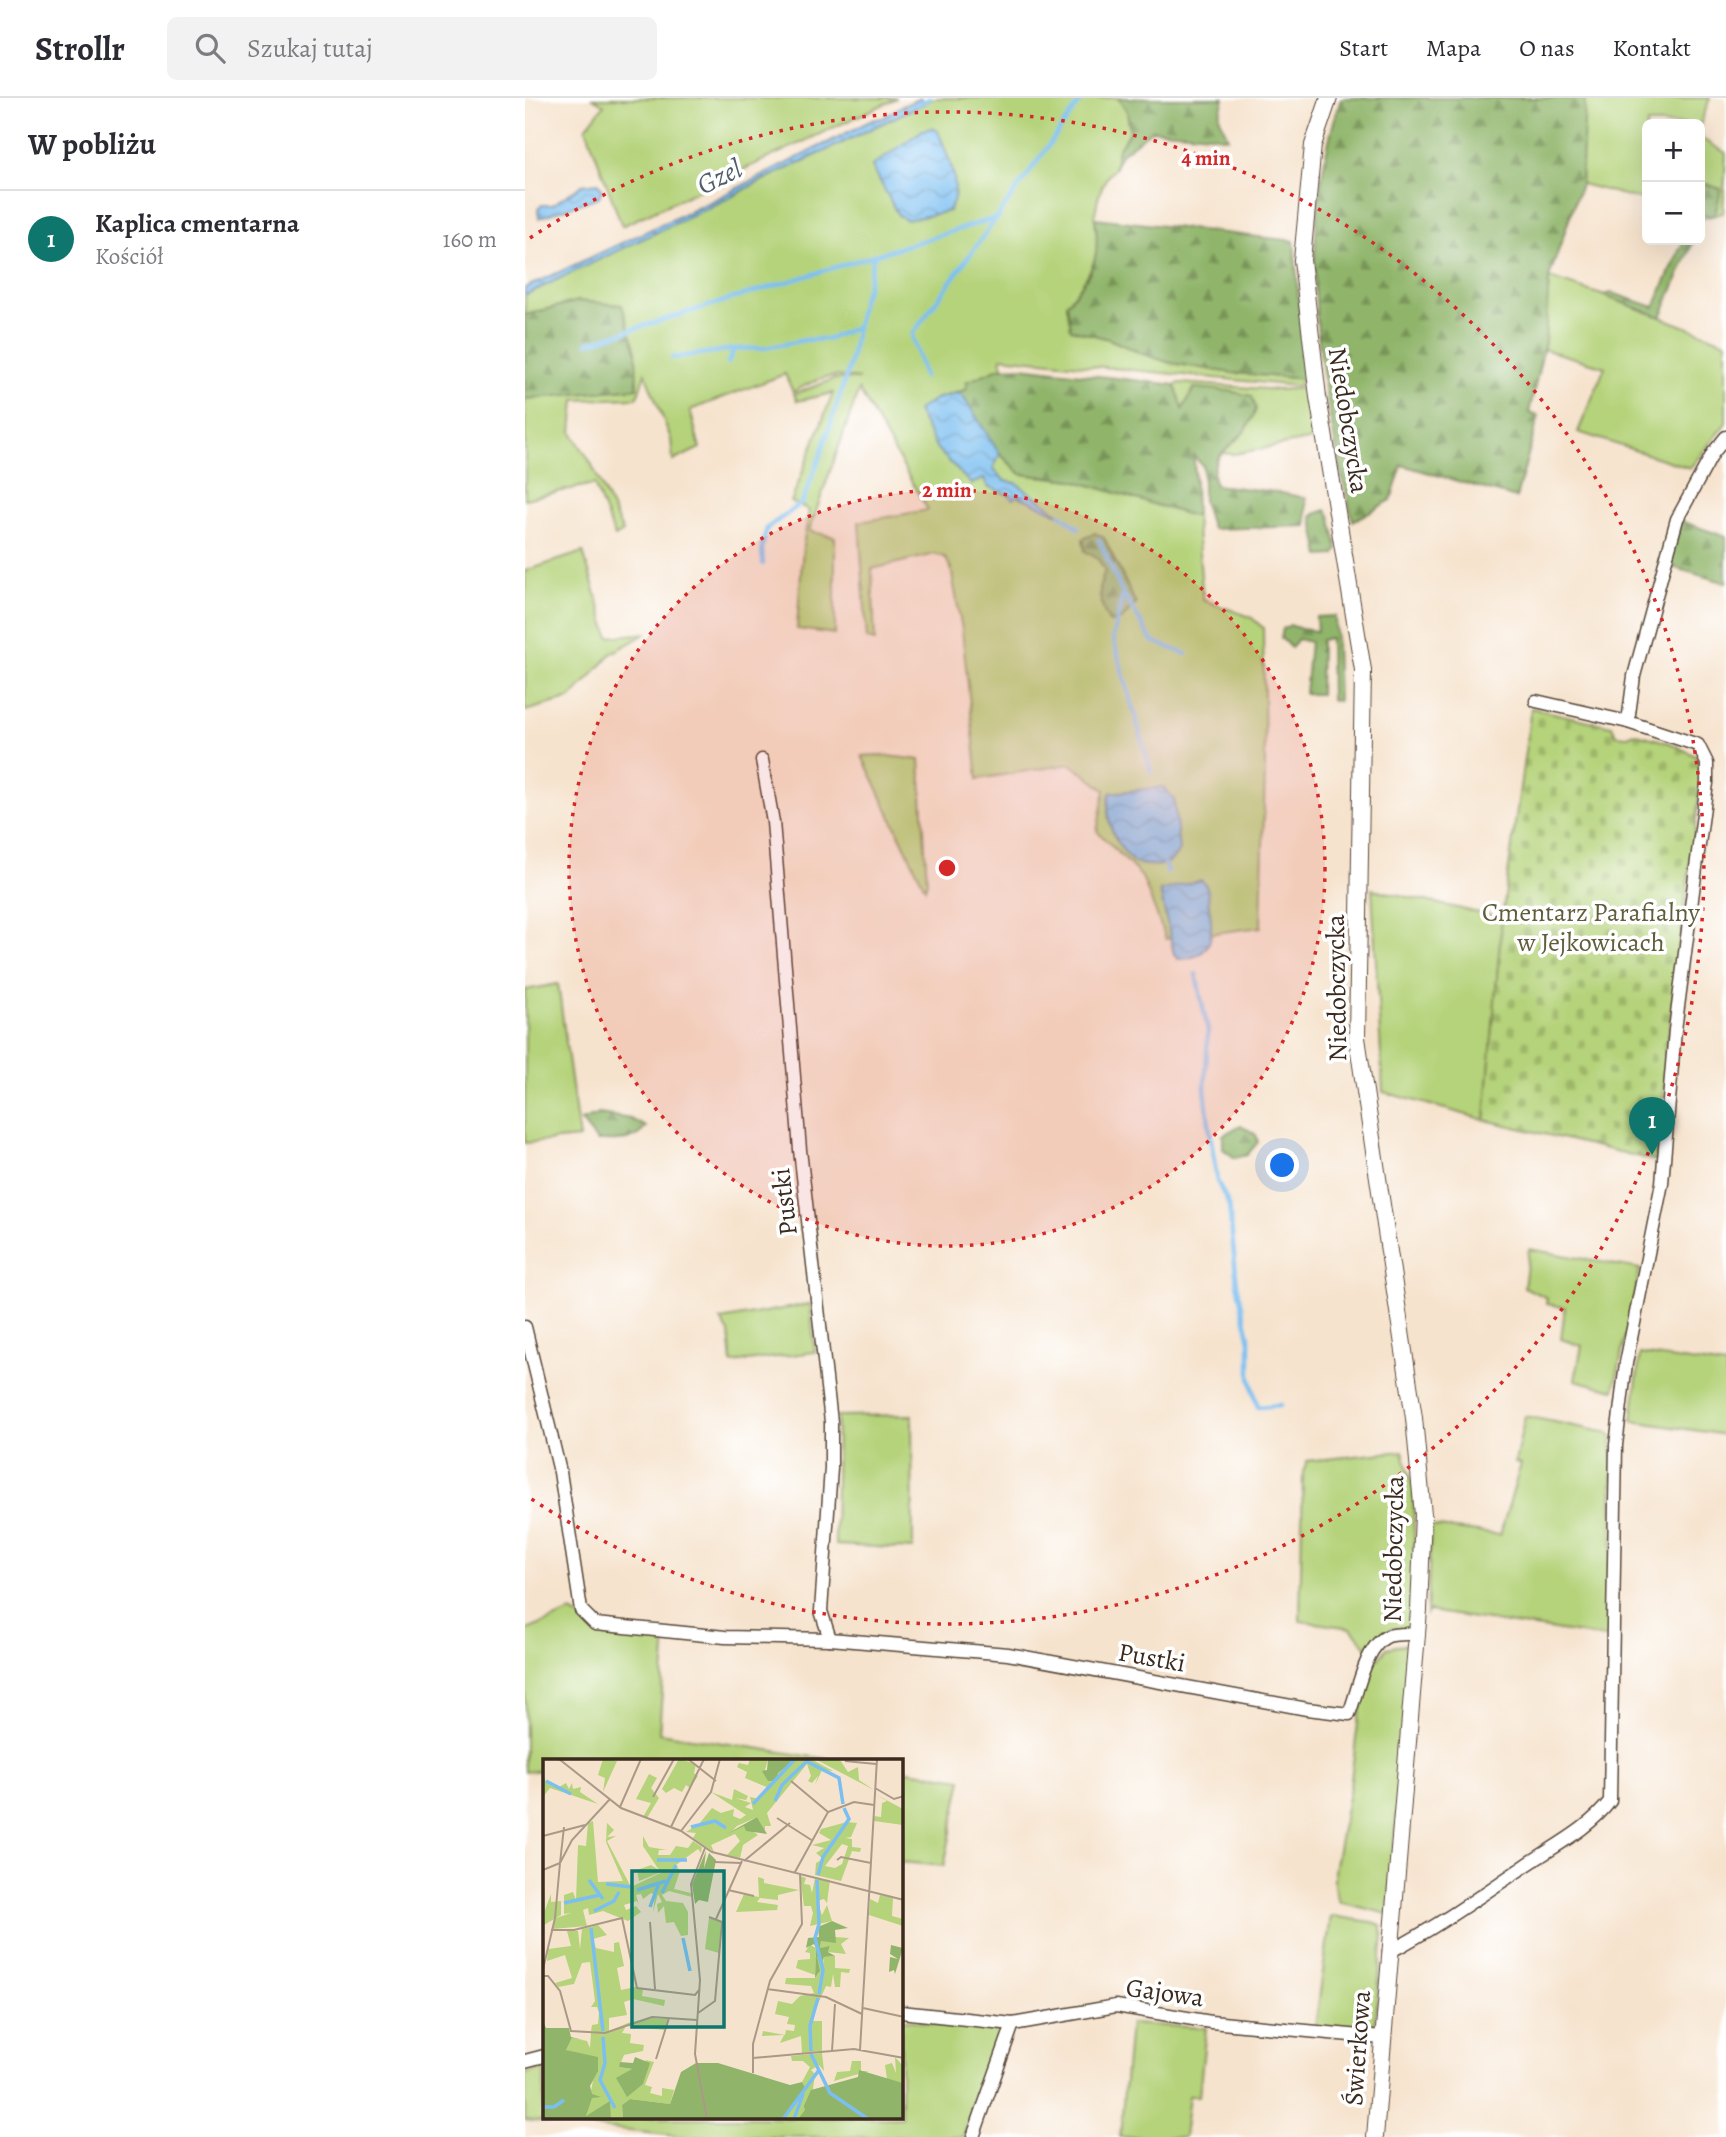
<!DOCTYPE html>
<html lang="pl">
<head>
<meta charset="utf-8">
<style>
	body { margin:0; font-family:Alegreya,serif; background:#f2f2f3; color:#2b2b33 }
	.controls { position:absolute; right:21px; top:21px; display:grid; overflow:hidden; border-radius:10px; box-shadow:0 7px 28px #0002 }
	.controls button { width:63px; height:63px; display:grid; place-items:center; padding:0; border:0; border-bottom:2px solid #e1e1e2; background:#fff; color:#2b2b33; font:35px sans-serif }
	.you { position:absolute; left:758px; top:1068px; width:24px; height:24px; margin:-18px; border:5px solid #fff; border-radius:50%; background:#1a73e8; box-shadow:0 0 0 10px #1a73e833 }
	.badge { display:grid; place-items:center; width:46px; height:46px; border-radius:50%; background:#0f766e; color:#fff; font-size:23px; font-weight:700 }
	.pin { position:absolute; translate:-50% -58px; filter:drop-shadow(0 2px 4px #0008) }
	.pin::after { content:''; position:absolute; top:37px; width:24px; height:21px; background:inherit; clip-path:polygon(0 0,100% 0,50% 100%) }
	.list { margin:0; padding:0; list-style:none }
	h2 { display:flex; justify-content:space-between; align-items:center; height:91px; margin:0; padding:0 28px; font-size:30px }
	h2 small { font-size:23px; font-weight:400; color:#7c7c81 }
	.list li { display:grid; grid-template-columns:46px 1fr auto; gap:21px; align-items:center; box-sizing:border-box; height:98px; padding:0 28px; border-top:2px solid #e1e1e2 }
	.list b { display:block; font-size:26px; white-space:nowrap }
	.list p { margin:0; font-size:23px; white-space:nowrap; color:#7c7c81 }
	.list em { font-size:23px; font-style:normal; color:#7c7c81 }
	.icon { flex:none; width:38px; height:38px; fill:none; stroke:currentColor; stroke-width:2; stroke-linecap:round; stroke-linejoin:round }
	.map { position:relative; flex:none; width:1201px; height:2039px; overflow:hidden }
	header { display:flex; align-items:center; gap:42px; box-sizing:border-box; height:98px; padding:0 35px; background:#fff; border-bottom:2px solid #e1e1e2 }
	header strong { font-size:33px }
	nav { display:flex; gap:38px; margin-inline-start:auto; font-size:24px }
	.search { width:490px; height:63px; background:#f2f2f3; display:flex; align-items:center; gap:18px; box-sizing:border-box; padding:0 24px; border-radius:10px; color:#7c7c81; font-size:26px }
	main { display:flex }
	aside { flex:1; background:#fff }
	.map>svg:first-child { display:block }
	.green { fill:#b5d37a; stroke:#787e4c; stroke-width:2 }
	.forest { fill:url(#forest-firs); stroke:#667044; stroke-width:2 }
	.cemetery { fill:url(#cemetery-stones); stroke:#787e4c; stroke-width:2 }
	.water { fill:url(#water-waves); stroke:#5b7488; stroke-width:2 }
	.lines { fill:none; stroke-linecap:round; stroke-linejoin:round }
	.stream { stroke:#7bbff1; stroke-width:4.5 }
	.minor-casing { stroke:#574638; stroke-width:15 }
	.tertiary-casing { stroke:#574638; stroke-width:18 }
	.minor { stroke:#fff; stroke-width:12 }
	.tertiary { stroke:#fff; stroke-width:16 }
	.ring { fill:none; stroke:#d62828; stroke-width:3.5; stroke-dasharray:3.5 7 }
	.labels { text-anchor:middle; stroke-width:7; stroke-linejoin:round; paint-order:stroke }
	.street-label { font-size:26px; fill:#3b2a1e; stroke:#fff }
	.park-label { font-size:26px; fill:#605d3a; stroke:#fff }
	.water-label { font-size:28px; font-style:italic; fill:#515e68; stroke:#fff }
	.inset-river { fill:none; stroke:#7bbff1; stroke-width:3.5 }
	.inset-road { fill:none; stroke:#ab9987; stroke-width:2 }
	.view { fill:#0f766e; fill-opacity:0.15; stroke:#0f766e; stroke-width:3.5 }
	.inset-edge { fill:none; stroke:#3b2a1e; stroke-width:3.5 }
	.centre { fill:#d62828; stroke:#fff; stroke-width:3.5 }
	.ring-label { font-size:21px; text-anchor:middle; font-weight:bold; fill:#d62828; stroke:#fff; stroke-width:7; stroke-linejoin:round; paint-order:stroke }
</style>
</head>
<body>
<header>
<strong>Strollr</strong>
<div class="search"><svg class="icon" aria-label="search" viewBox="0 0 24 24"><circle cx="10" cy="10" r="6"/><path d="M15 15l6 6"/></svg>Szukaj tutaj</div>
<nav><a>Start</a><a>Mapa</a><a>O nas</a><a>Kontakt</a></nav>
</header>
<main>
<aside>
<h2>W pobliżu<small></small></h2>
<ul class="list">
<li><span class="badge">1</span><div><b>Kaplica cmentarna</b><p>Kościół</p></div><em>160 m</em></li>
</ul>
</aside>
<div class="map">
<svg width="1201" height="2039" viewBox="0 0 1201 2039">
	<defs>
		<pattern id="forest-firs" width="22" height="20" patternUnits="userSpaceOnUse" patternTransform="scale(1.75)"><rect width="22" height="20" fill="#90b56a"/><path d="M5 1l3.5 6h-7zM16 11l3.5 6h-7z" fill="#779357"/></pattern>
		<pattern id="cemetery-stones" width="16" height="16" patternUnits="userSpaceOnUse" patternTransform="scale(1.75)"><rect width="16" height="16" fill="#b5d37a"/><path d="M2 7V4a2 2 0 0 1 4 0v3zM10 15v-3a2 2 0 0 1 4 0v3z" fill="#9db569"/></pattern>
		<pattern id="water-waves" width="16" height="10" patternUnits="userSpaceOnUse" patternTransform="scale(1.75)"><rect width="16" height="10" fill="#7bbff1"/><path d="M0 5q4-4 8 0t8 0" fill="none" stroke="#669bc3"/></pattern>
	</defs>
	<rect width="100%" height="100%" fill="#fff"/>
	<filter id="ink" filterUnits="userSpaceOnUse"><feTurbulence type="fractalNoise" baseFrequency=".0143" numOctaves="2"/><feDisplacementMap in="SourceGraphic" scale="14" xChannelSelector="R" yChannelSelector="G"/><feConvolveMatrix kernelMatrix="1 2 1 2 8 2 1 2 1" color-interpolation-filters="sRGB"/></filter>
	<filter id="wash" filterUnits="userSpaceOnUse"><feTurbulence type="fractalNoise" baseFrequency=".00686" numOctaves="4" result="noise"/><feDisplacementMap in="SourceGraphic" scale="28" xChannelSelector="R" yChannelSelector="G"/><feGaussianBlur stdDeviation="1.57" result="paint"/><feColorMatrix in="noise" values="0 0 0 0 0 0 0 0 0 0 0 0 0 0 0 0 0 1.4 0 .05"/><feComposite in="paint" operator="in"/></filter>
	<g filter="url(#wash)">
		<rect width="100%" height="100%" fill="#f6e3cd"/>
		<g class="green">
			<polygon points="68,0 372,0 97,128 61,30 79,7"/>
			<path d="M409,0h184l9,13 3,21 -12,17 -4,20c-12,9 -19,36 -19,51 0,9 5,18 3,27 -4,23 -17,39 -31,57l4,25 38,10 34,15 28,9 61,10 73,6 -9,7 -295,-29 2,11 -36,14v7l-32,10 54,77 11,-22 21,20 52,6 123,37 7,83 48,17 12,11 2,139 -4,160 -95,12 -24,-62 -45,-46 8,-41 -34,-26 -93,15 -16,-149 -11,-62 -6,-11 -10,-3 -63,15 3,72 -8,-2 -8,-117 69,-12 -69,-120 -50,141 26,6v97l-38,-5 6,-83 6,-36 -18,-8 42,-109 -36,8 -3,-7 40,-15h25c-28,-7 -41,-1 -66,13l-8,-18 -95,36 10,38 -27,13 -2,-22 -26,-66 -8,25 -62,2 -3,33 19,30 32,69 -8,5 -21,-53 -69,15v-100l112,-11 -59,-87 -53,14v-20z"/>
			<polygon points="1060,0 1185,0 1175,27 1177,41 1201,55 1198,115 1175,121 1175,26 1122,26 1122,103 1056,86"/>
			<polygon points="1024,180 1077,197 1201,244 1201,325 1165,370 1053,334 1080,269 1018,251"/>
			<polygon points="655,285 754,292 779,290 783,294 794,340 709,356 695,355 715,339 657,312 650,287"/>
			<polygon points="58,454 84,539 122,535 87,555 46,600 0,613 0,473"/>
			<polygon points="354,657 395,662 402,784 400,790 337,658"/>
			<polygon points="847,791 977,820 960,1022 858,994"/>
			<polygon points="33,886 54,1040 0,1045 0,892"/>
			<polygon points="1004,1151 1115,1171 1089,1292 1050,1282 1057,1248 1036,1241 1040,1209 1021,1206 1022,1200 999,1189"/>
			<polygon points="285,1206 290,1254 207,1265 204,1235 196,1222"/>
			<polygon points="1115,1256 1201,1268 1201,1337 1107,1323"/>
			<polygon points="387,1317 388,1451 310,1447 312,1318"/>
			<polygon points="1000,1318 1083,1335 1087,1339 1088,1541 904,1513 902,1516 906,1428 975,1437 996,1366 990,1364"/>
			<polygon points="878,1353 888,1391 890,1479 886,1530 866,1531 842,1550 826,1530 775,1523 778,1374 782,1363"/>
			<polygon points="46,1514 79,1532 141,1538 134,1635 315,1663 19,1663 19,1672 0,1674 0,1533"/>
			<polygon points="882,1546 883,1584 863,1816 814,1804 809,1788 809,1772 825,1689 834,1617 849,1566 862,1550"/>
			<polygon points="376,1672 437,1681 419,1768 376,1764"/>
			<polygon points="806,1818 847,1824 856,1827 858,1836 851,1915 848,1932 837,1935 790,1929"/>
			<polygon points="376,1921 475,1934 438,2039 161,2039 0,2022 0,1976 19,1971 19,2020 376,2020"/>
			<polygon points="605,1926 681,1930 674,1998 664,1998 659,2039 595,2039"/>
		</g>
		<g class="forest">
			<polygon points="593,0 699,0 694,18 703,40 686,37 627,32 596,56 589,71 593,51 605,34 602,13"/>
			<path d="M816,0h244l-4,86 -32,94 -4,64 -16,71 10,3 -23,82 -114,-33 -11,35 -38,21c-35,-142 -59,-281 -12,-423z"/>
			<polygon points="1181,86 1196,91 1190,117 1183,118 1175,114 1175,87"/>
			<path d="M570,120l199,23 11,138 -73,-6 -61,-10 -28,-9 -34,-15 -38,-10 -4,-25c26,-33 34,-43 28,-86z"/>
			<polygon points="1159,142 1169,142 1136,219 1077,197 1087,195 1129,209"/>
			<polygon points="53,203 97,207 111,253 112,290 0,301 0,217"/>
			<path d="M496,269l154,18 8,24 11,-21 35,3 23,5 4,13c-3,10 -7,17 -14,25 -15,17 -35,23 -27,51l61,7 30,6 1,28 -95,3 -9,-28v-35l-9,-10 2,61 -123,-37 -52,-6 -21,-20 -15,-20 -23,-38 -6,-2 11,-5 -1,-7 33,-14z"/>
			<polygon points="801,412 805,417 813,452 809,457 795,458 787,417"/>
			<polygon points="1156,423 1201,439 1201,485 1144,468"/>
			<path d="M570,435l9,5 32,66 -15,16 -12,2c-9,-17 -13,-32 -4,-51l-7,-12 -13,-8 -2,-12z"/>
			<polygon points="810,518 813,603 806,602 805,540 796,542 795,596 780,596 785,544 773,541 766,550 756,540 758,531 765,527 776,531 792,533 791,519"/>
			<path d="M74,1016l32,5 15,8c-12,17 -30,14 -49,14l-16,-20z"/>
			<polygon points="716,1027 731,1037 733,1044 722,1057 710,1060 698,1051 698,1037"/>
		</g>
		<polygon class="cemetery" points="1006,610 1087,628 1091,637 1103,638 1109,635 1145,645 1171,658 1177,675 1140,962 1136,1064 960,1022 977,820"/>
		<g class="water">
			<path d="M395,0l3,6c-39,18 -76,37 -115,55 -23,11 -47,20 -69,34l-214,102v-7l189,-88 158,-80 11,-2 15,-10z"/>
			<path d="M407,30l6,3c9,24 26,55 11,80l-42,9 -9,-5 -26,-49 51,-36z"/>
			<polygon points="73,85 77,92 74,99 14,120 13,111 17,107 27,107 57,87"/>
			<path d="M431,296c2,0 4,0 5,1 4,2 32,50 39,59l-7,15 12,12 11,2 47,33 -45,-20 -5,3 -3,-4 -22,-8 -4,-8 -13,5 -34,-35 -20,-38 18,-12z"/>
			<path d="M638,689l11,12 5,51c-8,20 -28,16 -45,13 -19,-19 -31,-42 -24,-70z"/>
			<path d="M676,782c9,7 7,16 8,26 5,27 5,53 -31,53l-4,-4 -14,-64z"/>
		</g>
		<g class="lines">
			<g class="stream">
				<polyline points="392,7 405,0"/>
				<polyline points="63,245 474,119"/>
				<polyline points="147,260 209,251 240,250 280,242 303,241 332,229"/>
				<polyline points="203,265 209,251"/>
				<polyline points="399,279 387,237 558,0"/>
				<polyline points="535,416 554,430"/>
				<polyline points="574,442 598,496 588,540 626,674"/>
				<polyline points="238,466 237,449 242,430 277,405 296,356 325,266 337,201 342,190 349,156"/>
				<polyline points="599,497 627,543 661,556"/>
				<polyline points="639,766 642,774"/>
				<polyline points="671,876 683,933 680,991 685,1035 692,1083 704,1107 712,1186 725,1243 725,1280 733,1309 755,1307"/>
			</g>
		</g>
	</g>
	<g filter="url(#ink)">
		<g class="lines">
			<defs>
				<g id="minor">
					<polyline points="1103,624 1109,578 1152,421 1188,355 1201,339"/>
					<polyline points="237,662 248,724 275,1052 306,1324 306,1370 296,1513 305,1541"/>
					<path d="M0,1229l35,145 21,138 14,14 130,13 105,2 178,15 299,55 42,5c9,-22 16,-69 39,-78 8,-3 20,-2 28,-2"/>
					<path d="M864,1854c48,-25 91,-56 136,-86 29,-20 64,-37 85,-65l6,-356 10,-82 36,-180 13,-153 32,-247v-20l-9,-18 -70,-23 -92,-21"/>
					<polyline points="376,1914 488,1926 591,1908 686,1924 857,1940"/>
					<polyline points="0,1963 19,1958"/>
					<polyline points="448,2039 488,1926"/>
				</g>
				<polyline id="tertiary" points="804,0 788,47 777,162 793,299 838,572 832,940 889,1320 898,1417 894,1512 850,2039"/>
			</defs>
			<use href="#minor" class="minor-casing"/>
			<use href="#tertiary" class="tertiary-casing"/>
			<use href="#minor" class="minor"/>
			<use href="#tertiary" class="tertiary"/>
		</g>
	</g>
	<circle cx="422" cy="770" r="378" fill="#d62828" fill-opacity=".12"/>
	<g class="ring">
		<circle cx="422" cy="770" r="378"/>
		<path d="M5 140A756 756 0 1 1 5 1400"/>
	</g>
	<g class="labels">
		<g class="street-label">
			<text transform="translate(824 322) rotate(81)" y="9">Niedobczycka</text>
			<text transform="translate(811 890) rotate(-91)" y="9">Niedobczycka</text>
			<text transform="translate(259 1104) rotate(-97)" y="9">Pustki</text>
			<text transform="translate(868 1451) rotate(-89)" y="9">Niedobczycka</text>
			<text transform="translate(627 1559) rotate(10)" y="9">Pustki</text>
			<text transform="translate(640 1894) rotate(8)" y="9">Gajowa</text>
			<text transform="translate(832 1950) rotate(-86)" y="9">Świerkowa</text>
		</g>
		<g class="park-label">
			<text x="1066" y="823">Cmentarz Parafialny<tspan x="1066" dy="30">w Jejkowicach</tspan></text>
		</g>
		<g class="water-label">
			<text transform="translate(194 78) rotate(-26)" y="10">Gzel</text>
		</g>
	</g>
	<g transform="translate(18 1661)">
		<rect width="360" height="360" fill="#f6e3cd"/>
		<path d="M60,0l14,2 -14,31 2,-14 -7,-3zM136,0l17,5 -2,9 4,3 -8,12 -4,-3 -4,7 -8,-4 -8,5 -4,-4zM207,0h18l-3,11 7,9 -1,7 8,-9 -1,-4 17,-14h16l22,12 -11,-1 -7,15 3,-9 -6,7 -4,-2 3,-5 -4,-12 -40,49 4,13h-6v5l-8,-14 -20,9 -5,5 12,-6 14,10 -15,10 -3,13 -13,-3 13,-14 -5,-7 -24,11 3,7 -21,-14 3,-5 -10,-1 13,-8 13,-16 9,5 13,-4 -1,7 7,3 6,-4 -35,-23 21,8 2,-11 14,7 -2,4 -11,-2 16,5 -6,4 8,3 -3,-13 10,2 9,-11 -24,-10 2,-6 -10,-5 2,-4 9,2zM272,0l25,1 8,12 10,-5 1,13 15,10zM0,14l3,9 13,5 7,-4 3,6 3,-6 1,6 8,-2 -1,5 18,12 -48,-16 -7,9zM106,15l8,4 -6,10 8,10 -12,20 -4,-1 8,-14 -15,-4zM332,35l28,15v16l-29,-4v-5l7,1 1,-14 5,-2zM50,62l5,61 25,-1 -17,-39 1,-19 7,7 -7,7 9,-1 -9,5 24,46 38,-18 -30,12 -2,-11 14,-5 8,5 -16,-24v-10l6,11 18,3h-8l-1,5h12l6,-9 12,2 5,-7 9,6 -1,6 -3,-4 -22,16 4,6 -6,18 17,4 1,4 -23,-6 -7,4 4,6 17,2 5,9v23l-7,1 -7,-14 -8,1 -2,-17 -6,7 -1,-9 5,-2 -4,-8 -5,18 2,-17 -4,-2 -8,6 -2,-5 -5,1 3,10 -2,-4 -13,4 2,5 10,-4 5,6 -13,9 -25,-10 -14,4 -1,-7 -5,2 4,16 -35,3 4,-11 15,-5 -7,1v-19l9,-3 3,8 2,-55 8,1 2,-23zM304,63l10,1 -6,14 -6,1 7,1v8l9,1 -1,4 -8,-1 -11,30 -26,-6 1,-12 7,-4 -7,-6 8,-5 -12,-3 19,-5 -12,-7 2,-4zM299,85l6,2 -6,18 -7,4 -10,-2zM257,117l6,2 -2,6 6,1 2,8 3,-15 -7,-1 22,3 -3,23 -3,-4 -7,2 5,14 5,-10 5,16 -22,5 3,-13 -2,-7h-7zM215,118l6,2v4l35,7 -21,5v5l-18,-2 -3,4 21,3 -1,5 -41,2 8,-18 15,3zM2,126v25l6,-16v8l10,-1v14l-17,10zM337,136l13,3 -1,18 11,3v7l-34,-11 1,-16 8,4zM55,166l9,10 -14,4 3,9 18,4v-9l5,-1 5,24 -7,2 4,22 14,-3 8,2 -1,7 23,4 -1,6 -31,-7 -9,3 3,13 -18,3v13l19,-8 21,-5 19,1 -4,11 -38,-4 -4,7 9,1 -1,9 14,2 -1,6 -19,4 -5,12 13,2 -11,13 8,11 17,-33 8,2 -9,23 7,2 -2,6 12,3v-8l12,2 -4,14 -40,-5 -8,6 1,14h-12l-3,-15 -22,13 11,-57 -31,-10 6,-12 15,3 3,7 1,-15h8l-8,-2 1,-6 6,-1 1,-11 -2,-6h-6l4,-6 -5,-39 -8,1 -8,21 -16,3 -3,-4 17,-5 -7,-23 -18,6 1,-12 23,-3 -4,-15h11l2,18 2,-20zM292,178l14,1 -8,6 5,10 -18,-2 2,-5 -10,1 1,-7zM267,186l6,3 -1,27 -19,-7 2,-8 12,-1v-6l-5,-1zM272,197l8,8 1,-7 11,-1v12l15,1 -1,4 -8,-1 -1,15h-5l-2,-13 -2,13 -5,-1 -10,22 -3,13h9v30l-20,2 -1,-17 -21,7 4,-8 -22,1 1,-5 22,4 1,-5 8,1 1,-6 -8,-1 2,-7 -14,-3 3,-13 14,3 8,-8 14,-3 -3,-7 -26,-2 1,-6h29l4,-5zM279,294l2,18 -5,-6 -8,5 4,4 -2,15 -8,21 -7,9h-14l21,-32 -3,-5 8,-15 -7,-6h-11l-1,-5zM352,298l8,9v17l-16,-4 -2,-14 7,-2 4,10zM309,302h9v10h8l-35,10 3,-9 13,-1z" fill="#b5d37a" fill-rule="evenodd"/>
		<path d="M225,0h27v1l-17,13 -1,8h-9l-6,-10 5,-1zM214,58l10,17 -21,-3 -2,-5 -17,8zM163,92l-2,17 5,-15 7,7 -7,36 -1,6 -9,-2 -4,4 -3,-20zM289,162l16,7 -13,2 1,13 -15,-2 -1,7 10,-2 -2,6 7,4 -11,1 -3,10 -4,-11 3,15 -5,7 1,-30 -2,-4 -8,4 2,-10 11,-1 -1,-10zM348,186l12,3 -8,26 -1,-4 -5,2 1,-15 8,2 -8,-5zM0,262l3,7h23l2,9 13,3 -12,-2 -6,12 32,7v14l-8,15 2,8 9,3 -9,1 -6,18 24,-15 1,18h-68zM92,298l15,6 -7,21 -16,13 -11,-19 16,-9 -13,-2 1,-5 13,1zM153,304h22l72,22 12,-3 3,5 -21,32h-161l-1,-14 8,-6 40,5 11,-32zM316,311l44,13v36h-105l13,-29 47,-13z" fill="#90b56a"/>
		<path d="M257,335l5,16 -7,9h-12z" fill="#b5d37a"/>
		<path d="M166,159l12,4 -2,31 -14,-4z" fill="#b5d37a"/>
		<path class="inset-river" d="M265,3l31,16 4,26M3,22l25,13M232,42l7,-16 26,-25M210,45l42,-45M148,68l24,-6 11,7M114,101h30M275,116l5,-18 26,-38 -5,-11M46,121l14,19M274,121l2,44 -4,14 8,32 -4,24M63,125l25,3M94,131l29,-9M119,134l14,-28M21,144l36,-8M107,148l9,-24M51,152l20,-10 5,-9M48,169l12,103M140,179l7,33M60,278l2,26 -5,17 15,28M268,292l-1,-25 8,-28M268,295l19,39 38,26M0,348h11l10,-7M240,360l36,-49M251,360l9,-25"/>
		<path class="inset-road" d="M16,0l62,49 60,23 31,21 192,48M145,0l28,22M302,2l31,3M248,22l37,31M332,29l19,11 10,-3M110,38l21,-38M77,48l21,-48M234,59l36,23M128,68l33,-68M138,72l30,-39 9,-33M0,77l42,-11M162,89l-14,36 9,96 -5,74 12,65M294,101l4,-3 30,6M201,102l46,-38M171,103l27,1M0,111l17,-7 4,-36M252,113l33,-60 26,-10 20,3M185,131l26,6M173,160l26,-58M107,163l5,67M8,171h23l48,-12 15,70 58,7 5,-6M0,210l12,-51 5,-55 12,-23 38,-41M0,217h5l12,15 11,40 34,2 47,-16 45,3M224,230l59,8 36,17M320,249l41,9M155,254l17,-12 7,-79 -13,-5M317,291l17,-291M289,292l3,-47M210,299l101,-9 50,9M113,300l13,-41M210,314v-29l17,-63 32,-57 -2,-50"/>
		<path class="view" d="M89,112h92v156h-92z"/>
		<rect width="360" height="360" class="inset-edge"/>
	</g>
	<circle cx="422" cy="770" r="10" class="centre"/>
	<g class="ring-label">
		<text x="681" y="67">4 min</text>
		<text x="422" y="399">2 min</text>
	</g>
</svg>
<div class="controls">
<button>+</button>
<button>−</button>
</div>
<div class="you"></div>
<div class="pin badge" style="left:1127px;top:1057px">1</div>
</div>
</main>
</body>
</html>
